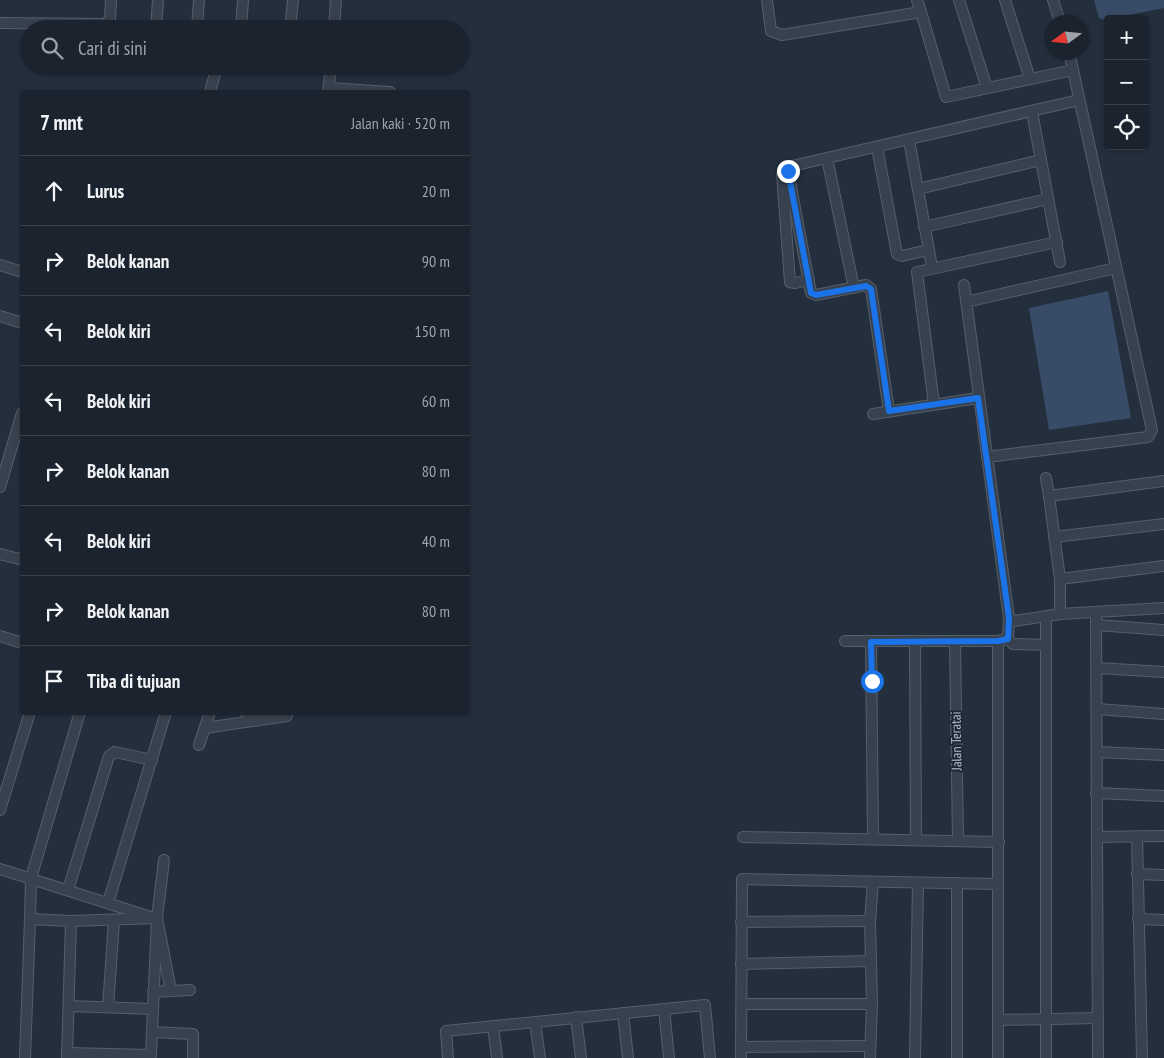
<!DOCTYPE html>
<html lang="id">
<head>
<meta charset="utf-8">
<style>
	body { margin:0; font-family:"PT Sans Narrow",sans-serif; background:#282f3a; color:#f1f3f6 }
	.controls { position:absolute; right:15px; top:15px; display:grid; overflow:hidden; border-radius:5px; box-shadow:0 1px 4px #0004 }
	.controls button { width:45px; height:45px; display:grid; place-items:center; padding:0; border:0; border-bottom:1px solid #39404a; background:#1b232e; color:#f1f3f6; font:25px sans-serif }
	.compass { position:absolute; left:1044px; top:15px; width:45px; height:45px; border-radius:50%; background:#1b232e; box-shadow:0 1px 4px #0004; rotate:255deg }
	.stop { position:absolute; width:15px; height:15px; margin:-11px; border:4px solid #1a73e8; border-radius:50%; background:#fff }
	.stop.end { background:#1a73e8; border-color:#fff; box-shadow:0 1px 5px #0008 }
	.list { margin:0; padding:0; list-style:none }
	h2 { display:flex; justify-content:space-between; align-items:center; height:65px; margin:0; padding:0 20px; font-size:21px }
	h2 small { font-size:16px; font-weight:400; color:#a0a4aa }
	.list li { display:grid; grid-template-columns:32px 1fr auto; gap:15px; align-items:center; box-sizing:border-box; height:70px; padding:0 20px; border-top:1px solid #39404a }
	.list b { display:block; font-size:19px; white-space:nowrap }
	.list em { font-size:16px; font-style:normal; color:#a0a4aa }
	.icon { flex:none; width:28px; height:28px; fill:none; stroke:currentColor; stroke-width:2; stroke-linecap:round; stroke-linejoin:round }
	.map { position:relative; flex:none; width:1164px; height:1058px; overflow:hidden }
	.search { position:absolute; background:#1b232e; box-shadow:0 1px 4px #0004; left:20px; top:20px; width:450px; height:55px; display:flex; align-items:center; gap:12px; box-sizing:border-box; padding:0 18px; border-radius:28px; color:#a0a4aa; font-size:19px }
	.panel { position:absolute; background:#1b232e; box-shadow:0 1px 4px #0004; left:20px; top:90px; width:450px; height:625px; border-radius:5px }
	.map>svg:first-child { display:block }
	.water { fill:#394c67 }
	.lines { fill:none; stroke-linecap:round; stroke-linejoin:round }
	.street-casing { stroke:#565f6c; stroke-width:12 }
	.street { stroke:#38414e; stroke-width:10 }
	.route { stroke:#1a73e8; stroke-width:6 }
	.labels { text-anchor:middle; stroke-width:4; stroke-linejoin:round; paint-order:stroke }
	.street-label { font-size:14px; fill:#b4bcc9; stroke:#1d2633 }
</style>
</head>
<body>
<div class="map">
<svg width="1164" height="1058" viewBox="0 0 1164 1058">
	<rect width="100%" height="100%" fill="#242f3e"/>
	<g class="water">
		<polygon points="1094,0 1164,0 1164,8 1104,20 1099,18"/>
		<polygon points="1108,291 1131,418 1049,430 1029,308"/>
	</g>
	<g class="lines">
		<defs>
			<g id="street">
				<polyline points="767,0 771,31 782,35 921,12 946,97 1073,70"/>
				<polyline points="917,0 921,12"/>
				<polyline points="959,0 987,88"/>
				<polyline points="1005,0 1030,79"/>
				<polyline points="1053,0 1060,22"/>
				<polyline points="0,23 105,24 110,19 111,0"/>
				<polyline points="156,29 158,0"/>
				<polyline points="197,29 199,0"/>
				<polyline points="241,29 243,0"/>
				<polyline points="290,29 293,0"/>
				<polyline points="334,29 336,0"/>
				<polyline points="329,88 390,92"/>
				<polyline points="210,92 217,66"/>
				<polyline points="328,92 331,66"/>
				<polyline points="1032,112 1060,262"/>
				<polyline points="909,140 932,267"/>
				<polyline points="877,147 897,254 902,256 928,250"/>
				<polyline points="827,158 854,288"/>
				<polyline points="788,171 782,174 790,282 795,283 809,280"/>
				<polyline points="918,189 1041,160"/>
				<polyline points="924,227 1048,199"/>
				<polyline points="0,265 22,272"/>
				<polyline points="964,285 1009,618 1014,621 1060,614 1164,608"/>
				<polyline points="966,302 1116,268"/>
				<polyline points="0,316 22,323"/>
				<polyline points="934,404 917,272 1057,242"/>
				<polyline points="889,411 871,289 866,285 816,295 811,293 788,171 792,166 1079,100"/>
				<polyline points="873,414 978,398"/>
				<polyline points="987,457 1148,437 1152,430 1069,52"/>
				<polyline points="1046,478 1049,496 1164,481"/>
				<polyline points="0,487 22,413"/>
				<polyline points="1049,496 1060,579 1060,614"/>
				<polyline points="1054,537 1164,524"/>
				<polyline points="0,554 19,559 22,557"/>
				<polyline points="1060,579 1164,566"/>
				<polyline points="1096,612 1098,1058"/>
				<polyline points="1046,616 1046,645"/>
				<polyline points="1009,618 1008,639 1013,644 1046,645 1046,1058"/>
				<polyline points="1097,625 1164,630"/>
				<polyline points="0,636 22,643"/>
				<polyline points="845,641 998,641"/>
				<polyline points="871,641 873,839"/>
				<polyline points="915,641 916,839"/>
				<polyline points="955,641 958,840"/>
				<polyline points="1097,668 1164,672"/>
				<polyline points="1097,709 1164,714"/>
				<polyline points="245,712 251,714"/>
				<polyline points="205,728 287,716"/>
				<polyline points="199,745 210,712"/>
				<polyline points="1097,752 1164,755"/>
				<polyline points="1096,793 1164,796"/>
				<polyline points="0,810 30,712"/>
				<polyline points="1137,836 1142,1058"/>
				<polyline points="743,837 999,842"/>
				<polyline points="1097,837 1164,836"/>
				<polyline points="164,860 157,918 171,991"/>
				<polyline points="0,869 151,917"/>
				<polyline points="1137,874 1164,875"/>
				<polyline points="957,883 957,1058"/>
				<polyline points="998,884 998,641 1008,639"/>
				<polyline points="68,890 109,756 115,752 152,760"/>
				<polyline points="108,903 166,712"/>
				<polyline points="30,919 31,878 80,712"/>
				<polyline points="1138,919 1164,920"/>
				<polyline points="71,921 157,918 153,1009"/>
				<polyline points="741,922 870,921"/>
				<polyline points="741,964 871,961"/>
				<polyline points="153,992 190,990"/>
				<polyline points="742,1004 872,1004"/>
				<polyline points="108,1007 114,921"/>
				<polyline points="664,1009 669,1058"/>
				<polyline points="623,1013 628,1058"/>
				<polyline points="576,1017 581,1058"/>
				<polyline points="998,1020 1098,1018"/>
				<polyline points="535,1022 540,1058"/>
				<polyline points="493,1026 497,1058"/>
				<polyline points="152,1032 193,1034 193,1058"/>
				<polyline points="741,1047 870,1046"/>
				<polyline points="67,1053 151,1055 153,1009 69,1006"/>
				<polyline points="25,1058 30,919 71,921 67,1058"/>
				<polyline points="448,1058 446,1031 705,1005 710,1058"/>
				<polyline points="741,1058 742,879 998,884 998,1058"/>
				<polyline points="870,1058 872,1004 870,921 873,882"/>
				<polyline points="915,1058 918,883"/>
			</g>
		</defs>
		<use href="#street" class="street-casing"/>
		<use href="#street" class="street"/>
	</g>
	<g class="lines">
		<polyline class="route" points="788,171 811,293 816,295 866,286 871,289 889,411 978,398 1009,618 1008,639 998,641 871,642 872,681"/>
	</g>
	<g class="labels">
		<g class="street-label">
			<text transform="translate(956 741) rotate(-91)" y="5">Jalan Teratai</text>
		</g>
	</g>
</svg>
<div class="controls">
<button>+</button>
<button>−</button>
<button><svg class="icon" aria-label="locate" viewBox="0 0 24 24"><circle cx="12" cy="12" r="6"/><path d="M12 2v4M12 18v4M2 12h4M18 12h4"/></svg></button>
</div>
<svg class="compass" viewBox="-18 -18 36 36"><path d="M0-13l5 13h-10z" fill="#e53935"/><path d="M0 13l5-13h-10z" fill="#a0a4aa"/></svg>
<div class="stop" style="left:872px;top:681px"></div>
<div class="stop end" style="left:788px;top:171px"></div>
<div class="search"><svg class="icon" aria-label="search" viewBox="0 0 24 24"><circle cx="10" cy="10" r="6"/><path d="M15 15l6 6"/></svg>Cari di sini</div>
<section class="panel">
<h2>7 mnt<small>Jalan kaki · 520 m</small></h2>
<ul class="list">
<li><svg class="icon" aria-label="ahead" viewBox="0 0 24 24"><path d="M12 20V5M6 11l6-6 6 6"/></svg><div><b>Lurus</b></div><em>20 m</em></li>
<li><svg class="icon" aria-label="right" viewBox="0 0 24 24"><path d="M7 20v-9h11M14 6l5 5-5 5"/></svg><div><b>Belok kanan</b></div><em>90 m</em></li>
<li><svg class="icon" aria-label="left" viewBox="0 0 24 24"><path d="M17 20v-9H6M10 6l-5 5 5 5"/></svg><div><b>Belok kiri</b></div><em>150 m</em></li>
<li><svg class="icon" aria-label="left" viewBox="0 0 24 24"><path d="M17 20v-9H6M10 6l-5 5 5 5"/></svg><div><b>Belok kiri</b></div><em>60 m</em></li>
<li><svg class="icon" aria-label="right" viewBox="0 0 24 24"><path d="M7 20v-9h11M14 6l5 5-5 5"/></svg><div><b>Belok kanan</b></div><em>80 m</em></li>
<li><svg class="icon" aria-label="left" viewBox="0 0 24 24"><path d="M17 20v-9H6M10 6l-5 5 5 5"/></svg><div><b>Belok kiri</b></div><em>40 m</em></li>
<li><svg class="icon" aria-label="right" viewBox="0 0 24 24"><path d="M7 20v-9h11M14 6l5 5-5 5"/></svg><div><b>Belok kanan</b></div><em>80 m</em></li>
<li><svg class="icon" aria-label="arrive" viewBox="0 0 24 24"><path d="M6 21V4h12l-3 4 3 4H6"/></svg><div><b>Tiba di tujuan</b></div></li>
</ul>
</section>
</div>
</body>
</html>
